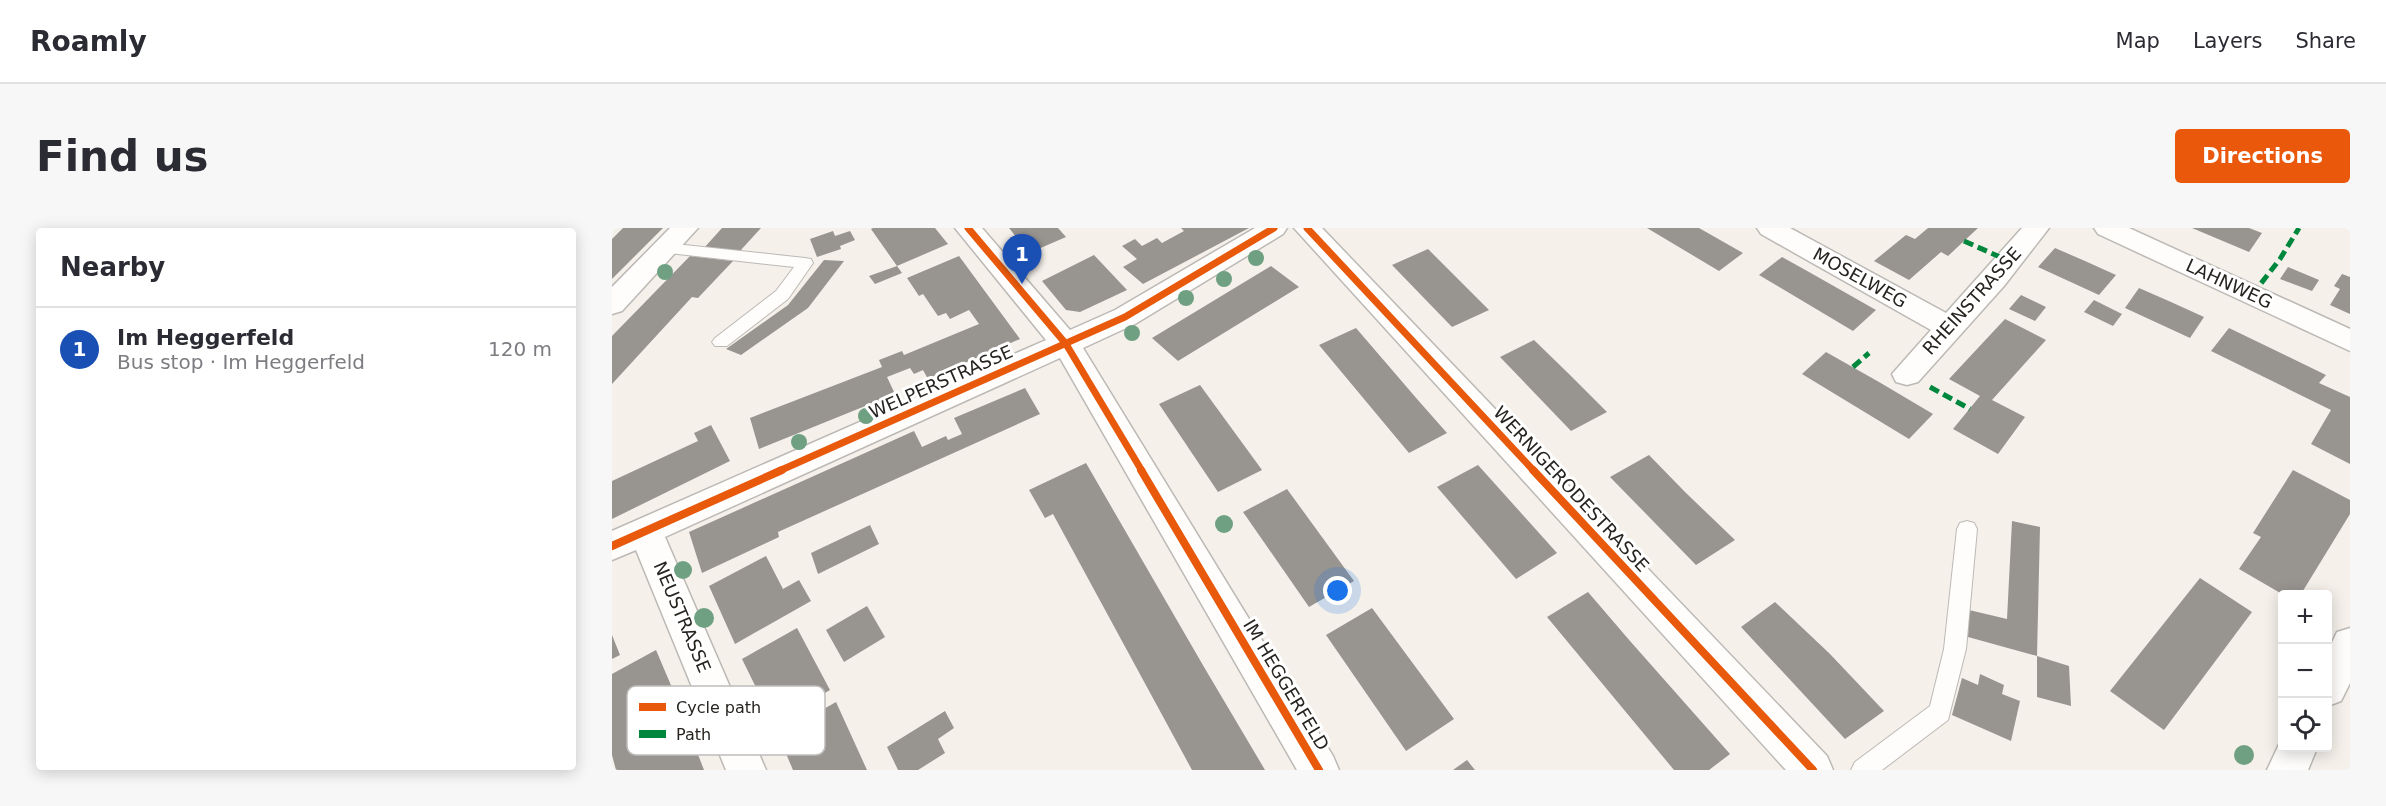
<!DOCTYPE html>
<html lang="en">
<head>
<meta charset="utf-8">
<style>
	body { margin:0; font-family:"DejaVu Sans",sans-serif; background:#f7f7f7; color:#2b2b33 }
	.controls { position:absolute; right:18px; bottom:18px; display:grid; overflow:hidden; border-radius:6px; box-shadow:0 3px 15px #0003 }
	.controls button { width:54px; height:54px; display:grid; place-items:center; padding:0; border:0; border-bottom:2px solid #e1e1e2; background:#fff; color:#2b2b33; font:30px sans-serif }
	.you { position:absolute; left:726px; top:363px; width:21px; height:21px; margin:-15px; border:4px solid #fff; border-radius:50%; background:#1a73e8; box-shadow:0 0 0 9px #1a73e833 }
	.badge { display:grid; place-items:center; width:39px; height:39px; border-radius:50%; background:#ea580c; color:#fff; font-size:20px; font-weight:700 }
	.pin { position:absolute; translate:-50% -50px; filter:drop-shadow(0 2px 3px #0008) }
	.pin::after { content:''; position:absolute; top:32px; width:21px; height:18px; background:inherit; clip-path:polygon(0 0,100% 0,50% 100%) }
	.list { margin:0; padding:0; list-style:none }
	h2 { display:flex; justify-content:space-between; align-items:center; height:78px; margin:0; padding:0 24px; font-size:26px }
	h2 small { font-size:20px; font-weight:400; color:#7c7c81 }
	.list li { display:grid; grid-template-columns:39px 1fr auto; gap:18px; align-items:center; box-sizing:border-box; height:84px; padding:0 24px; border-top:2px solid #e1e1e2 }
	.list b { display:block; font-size:22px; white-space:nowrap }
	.list p { margin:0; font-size:20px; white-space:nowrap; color:#7c7c81 }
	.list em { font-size:20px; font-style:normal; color:#7c7c81 }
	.icon { flex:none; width:33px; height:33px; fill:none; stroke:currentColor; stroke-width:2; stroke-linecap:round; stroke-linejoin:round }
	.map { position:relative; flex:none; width:1738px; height:542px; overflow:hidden; border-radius:6px }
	header { display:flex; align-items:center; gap:36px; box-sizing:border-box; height:84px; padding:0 30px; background:#fff; border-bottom:2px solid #e1e1e2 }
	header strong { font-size:28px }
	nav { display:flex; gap:33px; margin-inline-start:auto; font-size:21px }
	.intro { display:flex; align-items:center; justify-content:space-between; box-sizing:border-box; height:144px; padding:0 36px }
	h1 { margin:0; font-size:42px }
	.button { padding:15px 27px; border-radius:6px; background:#ea580c; color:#fff; font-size:21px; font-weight:700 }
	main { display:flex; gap:36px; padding:0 36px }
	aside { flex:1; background:#fff; border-radius:6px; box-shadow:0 3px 15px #0003 }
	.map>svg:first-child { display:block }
	.building { fill:#989490 }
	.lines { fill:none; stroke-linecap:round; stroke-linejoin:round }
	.service-casing { stroke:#bcb9b5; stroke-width:2 }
	.minor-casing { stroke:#bcb9b5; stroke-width:3 }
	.tertiary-casing { stroke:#bcb9b5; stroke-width:3 }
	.secondary-casing { stroke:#bcb9b5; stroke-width:3 }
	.service { fill:#fefdfc; fill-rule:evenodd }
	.minor { fill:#fefdfc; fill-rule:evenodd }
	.tertiary { fill:#fefdfc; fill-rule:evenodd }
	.secondary { fill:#fefdfc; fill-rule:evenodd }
	.quiet { stroke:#00873e; stroke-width:5; stroke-dasharray:10 5; stroke-linecap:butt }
	.cycleway-far1-casing { stroke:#fff; stroke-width:10 }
	.cycleway-casing { stroke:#fff; stroke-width:12 }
	.cycleway-far1 { stroke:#e8590c; stroke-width:7 }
	.cycleway { stroke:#e8590c; stroke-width:8 }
	.tree { fill:#6fa082 }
	.labels { text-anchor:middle; stroke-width:6; stroke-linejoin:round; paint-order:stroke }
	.street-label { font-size:18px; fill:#272420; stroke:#fff }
	.key { fill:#fff; stroke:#bebdbc; stroke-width:1.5 }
	.key-label { font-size:16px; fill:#272420 }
</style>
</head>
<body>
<header>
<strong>Roamly</strong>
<nav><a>Map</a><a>Layers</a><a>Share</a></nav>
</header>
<div class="intro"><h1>Find us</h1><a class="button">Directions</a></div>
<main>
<aside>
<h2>Nearby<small></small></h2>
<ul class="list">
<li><span class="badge" style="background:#1a4fb4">1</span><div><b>Im Heggerfeld</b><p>Bus stop · Im Heggerfeld</p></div><em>120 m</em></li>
</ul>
</aside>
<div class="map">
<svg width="1738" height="542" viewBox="0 0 1738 542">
	<rect width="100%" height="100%" fill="#f5f0ea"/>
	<g class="building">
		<polygon points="11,0 51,0 0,51 0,11"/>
		<polygon points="110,0 149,0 128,23 92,20"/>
		<polygon points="261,0 323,0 336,16 285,38 290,45 263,56 257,48 285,38 259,1"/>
		<polygon points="397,0 446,0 454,9 417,25"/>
		<polygon points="569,0 637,0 531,56 511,39 525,31 510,18 523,11 530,18 545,10 550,15 572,3"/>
		<polygon points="1035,0 1087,0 1131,25 1107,43"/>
		<polygon points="1316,0 1366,0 1336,28 1329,24 1297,52 1262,33 1294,7 1303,11"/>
		<polygon points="1580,0 1637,0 1650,5 1637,24"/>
		<polygon points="221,3 223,8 238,3 243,12 228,18 229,21 205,29 198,11"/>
		<polygon points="1443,20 1473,33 1504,47 1487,67 1426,39"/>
		<polygon points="816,21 877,82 840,99 780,37"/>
		<polygon points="482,27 515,62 468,84 454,82 430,53"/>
		<polygon points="78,28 121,33 86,70 80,69 0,156 0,108"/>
		<polygon points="347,28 408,111 316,151 311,142 302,146 298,140 275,149 283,166 147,221 138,190 270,139 267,132 290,123 292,127 367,96 357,82 338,91 334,85 326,88 311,66 307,68 295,50"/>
		<polygon points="1170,29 1197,44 1264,82 1241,103 1147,47"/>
		<polygon points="212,32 232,33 196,80 129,127 114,121 176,77"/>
		<polygon points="659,38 687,59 566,133 540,110"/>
		<polygon points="1676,39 1707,52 1700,63 1668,51"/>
		<polygon points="1730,46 1738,49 1738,86 1718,77 1728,61 1722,58"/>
		<polygon points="1527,60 1559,74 1592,89 1578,110 1513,80"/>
		<polygon points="1409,67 1434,79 1423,93 1397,81"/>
		<polygon points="1482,72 1510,86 1501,98 1472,84"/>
		<polygon points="1393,91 1434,112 1380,172 1413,189 1386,226 1341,201 1368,168 1337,151"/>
		<polygon points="744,100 805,171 835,205 797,225 707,117"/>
		<polygon points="1617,100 1714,147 1707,155 1738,169 1738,236 1699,216 1719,182 1599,123"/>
		<polygon points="922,112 958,147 995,184 959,203 888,129"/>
		<polygon points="1214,124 1267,154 1321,186 1297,211 1190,146"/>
		<polygon points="588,157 650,242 606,264 547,176"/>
		<polygon points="413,160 428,186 166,304 167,309 90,345 77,304 302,203 310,219 334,208 336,212 350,206 342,190"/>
		<polygon points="99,197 118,233 0,291 0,253 86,213 82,205"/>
		<polygon points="1037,227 1073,264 1123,312 1084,337 998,249"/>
		<polygon points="474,235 592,439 653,542 580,542 441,286 433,290 417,262"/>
		<polygon points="866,237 945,325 904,351 825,259"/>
		<polygon points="1681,242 1738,272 1738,286 1689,366 1670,366 1627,341 1649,309 1641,305"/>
		<polygon points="675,261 742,353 697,379 631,284"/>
		<polygon points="1400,293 1428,299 1425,428 1356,409 1357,382 1395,391"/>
		<polygon points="258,297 267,316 206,346 199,325"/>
		<polygon points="154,328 171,361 187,352 199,373 123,416 97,358"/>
		<polygon points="1588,350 1640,384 1552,502 1498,463"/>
		<polygon points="976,364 1018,413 1118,526 1097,542 1062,542 935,389"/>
		<polygon points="1163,374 1218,426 1272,483 1233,511 1129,399"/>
		<polygon points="255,378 273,409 232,434 214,402"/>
		<polygon points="760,380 842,491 794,523 714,407"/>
		<polygon points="185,400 218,462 162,496 130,431"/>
		<polygon points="0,407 8,427 0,431"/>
		<polygon points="44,422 61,462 92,542 4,542 0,527 0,446"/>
		<polygon points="1425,428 1457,438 1459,478 1425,469"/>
		<polygon points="1368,446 1392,457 1390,466 1408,473 1399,513 1340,487 1350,450 1366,457"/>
		<polygon points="224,474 255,542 181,542 166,507"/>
		<polygon points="333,483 342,500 326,511 333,525 306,542 286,542 275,519"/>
		<polygon points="855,532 863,542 841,542"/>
	</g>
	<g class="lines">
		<defs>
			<g id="service">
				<polygon points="54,15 193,30 199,31 201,35 176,71 115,118 103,118 100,114 103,110 164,63 182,39 48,24 46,20 48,16"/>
				<polygon points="1355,293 1362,295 1365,301 1354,421 1336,492 1270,542 1239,542 1243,534 1318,478 1332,421 1345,301 1348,295"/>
			</g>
			<g id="minor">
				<polygon points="343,0 370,0 458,102 503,82 643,0 675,0 671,6 523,96 471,120 721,528 727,542 685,542 448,130 53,309 154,542 114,542 24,322 0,332 0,303 434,112"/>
				<polygon points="682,0 710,0 1215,528 1221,542 1174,542"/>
				<polygon points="1145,0 1178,0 1334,85 1410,0 1437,0 1392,58 1306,154 1295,157 1284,154 1280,146 1319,102 1149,6"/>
				<polygon points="1482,0 1517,0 1738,101 1738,123 1486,6"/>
			</g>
			<polygon id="tertiary" points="58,0 86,0 10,83 0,86 0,59"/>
			<g id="secondary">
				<polygon points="1738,400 1738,455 1729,473 1716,478 1716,423 1725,404"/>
				<polygon points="1670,510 1670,520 1705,520 1696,542 1655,542"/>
			</g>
		</defs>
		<use href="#service" class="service-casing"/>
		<use href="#minor" class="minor-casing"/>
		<use href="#tertiary" class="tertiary-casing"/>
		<use href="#secondary" class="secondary-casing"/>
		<use href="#service" class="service"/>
		<use href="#minor" class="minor"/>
		<use href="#tertiary" class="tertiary"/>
		<use href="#secondary" class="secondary"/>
		<g class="quiet">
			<polyline points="1352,13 1397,33"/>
			<polyline points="1640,67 1668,31 1687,0"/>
			<polyline points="1241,139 1257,125"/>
			<polyline points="1318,159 1358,181"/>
		</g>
		<defs>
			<g id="cycleway-far1">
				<polyline points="356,0 454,116 530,243"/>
				<polyline points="695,0 922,243"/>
				<polyline points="167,243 513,89 662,0"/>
			</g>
			<g id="cycleway">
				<polyline points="529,242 707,542"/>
				<polyline points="921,242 1201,542"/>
				<polyline points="0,318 170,242"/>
			</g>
		</defs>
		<use href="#cycleway-far1" class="cycleway-far1-casing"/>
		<use href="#cycleway" class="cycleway-casing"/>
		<use href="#cycleway-far1" class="cycleway-far1"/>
		<use href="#cycleway" class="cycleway"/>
	</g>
	<g class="tree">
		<circle cx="644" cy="30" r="8"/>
		<circle cx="405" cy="33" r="8"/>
		<circle cx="53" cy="44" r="8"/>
		<circle cx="612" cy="51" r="8"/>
		<circle cx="574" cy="70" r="8"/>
		<circle cx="520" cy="105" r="8"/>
		<circle cx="254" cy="188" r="8"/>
		<circle cx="187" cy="214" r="8"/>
		<circle cx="612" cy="296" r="9"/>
		<circle cx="71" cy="342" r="9"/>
		<circle cx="92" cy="390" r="10"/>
		<circle cx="1632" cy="527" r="10"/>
	</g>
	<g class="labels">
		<g class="street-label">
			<text transform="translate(1248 50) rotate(29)" y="6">MOSELWEG</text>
			<text transform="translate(1617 56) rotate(25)" y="6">LAHNWEG</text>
			<text transform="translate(1360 73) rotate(-48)" y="6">RHEINSTRASSE</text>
			<text transform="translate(329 154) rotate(-24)" y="6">WELPERSTRASSE</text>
			<text transform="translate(959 261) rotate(47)" y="6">WERNIGERODESTRASSE</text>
			<text transform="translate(70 389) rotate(67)" y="6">NEUSTRASSE</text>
			<text transform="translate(674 457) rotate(59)" y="6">IM HEGGERFELD</text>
		</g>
	</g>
	<rect x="15" y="458" width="198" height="69" rx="9" class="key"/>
	<rect x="27" y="475" width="27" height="8" fill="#e8590c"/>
	<rect x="27" y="502" width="27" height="8" fill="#00873e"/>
	<g class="key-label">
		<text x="64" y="485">Cycle path</text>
		<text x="64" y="512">Path</text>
	</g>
</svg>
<div class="controls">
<button>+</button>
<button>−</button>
<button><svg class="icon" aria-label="locate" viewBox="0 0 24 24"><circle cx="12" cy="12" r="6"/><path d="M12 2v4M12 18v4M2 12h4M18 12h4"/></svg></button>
</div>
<div class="you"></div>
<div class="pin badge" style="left:410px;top:56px;background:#1a4fb4">1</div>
</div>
</main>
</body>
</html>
